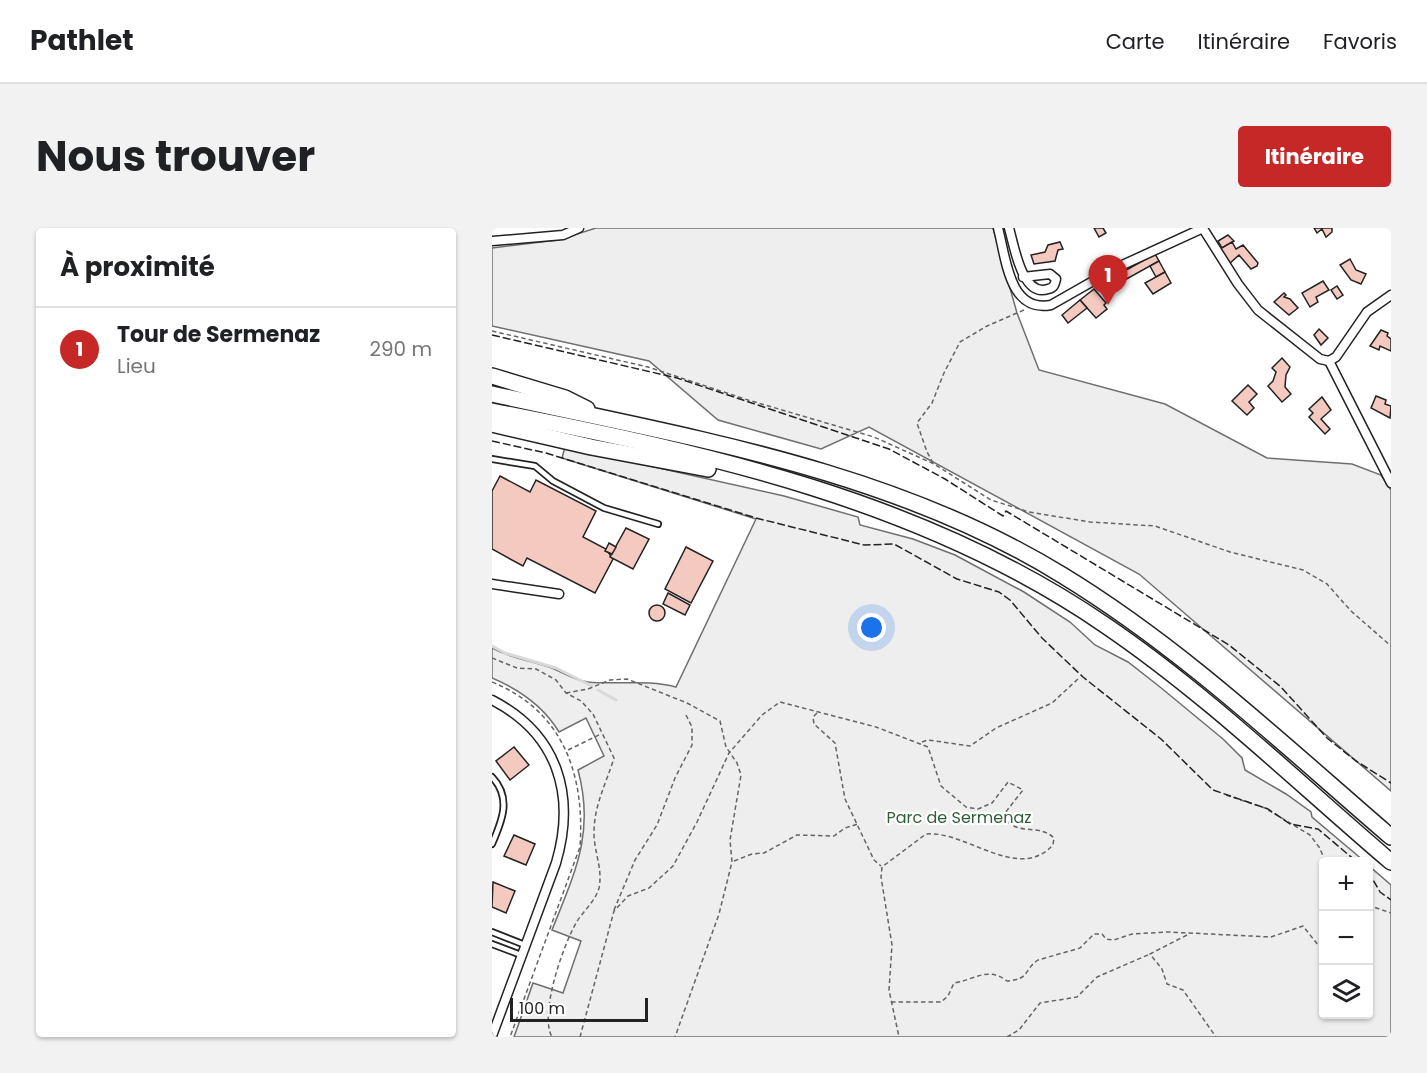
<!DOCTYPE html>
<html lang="fr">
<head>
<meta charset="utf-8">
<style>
	body { margin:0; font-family:Poppins,sans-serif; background:#f2f2f2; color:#202124 }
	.controls { position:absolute; right:18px; bottom:18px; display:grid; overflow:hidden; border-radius:6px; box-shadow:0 2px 4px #0004 }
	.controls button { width:54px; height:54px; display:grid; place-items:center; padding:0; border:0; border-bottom:2px solid #e0e0e0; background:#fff; color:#202124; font:30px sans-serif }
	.scale { position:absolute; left:18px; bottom:15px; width:138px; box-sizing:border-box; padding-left:6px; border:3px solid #222; border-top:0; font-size:16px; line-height:21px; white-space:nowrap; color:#222; -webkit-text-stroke:4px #fff; paint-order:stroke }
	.you { position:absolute; left:380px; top:400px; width:21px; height:21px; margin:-15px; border:4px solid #fff; border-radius:50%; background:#1a73e8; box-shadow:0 0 0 9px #1a73e833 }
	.badge { display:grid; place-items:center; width:39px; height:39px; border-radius:50%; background:#c62828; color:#fff; font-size:20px; font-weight:700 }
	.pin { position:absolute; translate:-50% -50px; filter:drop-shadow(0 2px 3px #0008) }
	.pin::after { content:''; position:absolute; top:32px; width:21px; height:18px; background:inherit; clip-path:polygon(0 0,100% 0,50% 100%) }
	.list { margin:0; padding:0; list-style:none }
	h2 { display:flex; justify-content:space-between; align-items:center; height:78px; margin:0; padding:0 24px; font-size:26px }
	h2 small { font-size:20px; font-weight:400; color:#757577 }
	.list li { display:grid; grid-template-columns:39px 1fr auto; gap:18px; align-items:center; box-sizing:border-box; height:84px; padding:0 24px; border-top:2px solid #e0e0e0 }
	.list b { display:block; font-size:22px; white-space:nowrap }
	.list p { margin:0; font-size:20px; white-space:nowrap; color:#757577 }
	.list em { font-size:20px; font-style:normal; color:#757577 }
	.icon { flex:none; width:33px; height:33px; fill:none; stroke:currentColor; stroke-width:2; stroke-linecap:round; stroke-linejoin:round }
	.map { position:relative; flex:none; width:899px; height:809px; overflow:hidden; border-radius:6px }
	header { display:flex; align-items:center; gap:36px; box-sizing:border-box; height:84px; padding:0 30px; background:#fff; border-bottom:2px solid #e0e0e0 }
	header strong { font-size:28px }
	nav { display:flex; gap:33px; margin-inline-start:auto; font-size:21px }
	.intro { display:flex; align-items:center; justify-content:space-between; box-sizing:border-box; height:144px; padding:0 36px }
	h1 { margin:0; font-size:42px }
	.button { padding:15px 27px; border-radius:6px; background:#c62828; color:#fff; font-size:21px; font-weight:700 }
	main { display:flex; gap:36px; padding:0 36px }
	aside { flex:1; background:#fff; border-radius:6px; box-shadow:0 2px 4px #0004 }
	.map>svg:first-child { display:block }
	.green { fill:#eee; stroke:#6f6f6f; stroke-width:1.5 }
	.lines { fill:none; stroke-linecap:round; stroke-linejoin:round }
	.stream { stroke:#d9d9d9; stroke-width:3 }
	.building { fill:#f3c9c0; stroke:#222; stroke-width:1.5 }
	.service-casing { stroke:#222; stroke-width:8 }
	.minor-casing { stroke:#222; stroke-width:11 }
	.motorway-casing { stroke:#222; stroke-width:18 }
	.path { stroke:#646464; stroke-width:1.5; stroke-dasharray:4.5 3; stroke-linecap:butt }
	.service { stroke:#fff; stroke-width:4.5 }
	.minor { stroke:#fff; stroke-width:8 }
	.motorway { stroke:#fff; stroke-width:15 }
	.fence { stroke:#222; stroke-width:1.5; stroke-dasharray:8 3; stroke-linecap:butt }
	.labels { text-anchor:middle; stroke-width:4.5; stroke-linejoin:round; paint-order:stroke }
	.park-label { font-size:16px; fill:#2f5e38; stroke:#fff }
</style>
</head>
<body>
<header>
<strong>Pathlet</strong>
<nav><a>Carte</a><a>Itinéraire</a><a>Favoris</a></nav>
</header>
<div class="intro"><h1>Nous trouver</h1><a class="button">Itinéraire</a></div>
<main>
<aside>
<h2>À proximité<small></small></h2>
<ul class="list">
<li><span class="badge">1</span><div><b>Tour de Sermenaz</b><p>Lieu</p></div><em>290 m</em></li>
</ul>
</aside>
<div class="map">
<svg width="899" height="809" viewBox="0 0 899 809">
	<rect width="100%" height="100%" fill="#fff"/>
	<g class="green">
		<polygon points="104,0 501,0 525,85 547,142 673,176 775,230 860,236 889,247 899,262 899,563 647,346 377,199 329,221 226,192 157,133 0,98 0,20 66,12"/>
		<path d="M73,219l219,49 74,21 2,8 53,14 42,16 69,37 46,30 25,23 33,17 32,25 63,52 19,19 3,12 41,24 25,18 1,5 52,44 -40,1v152h44l1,-148 22,19v152h-877l19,-54 30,10 18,-52 -29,-11c23,-58 43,-97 26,-160l26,-14 -18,-38 -27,14c-15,-25 -41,-43 -67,-54v-30c18,10 37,12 57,19 14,5 24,13 39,15 29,3 59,-3 88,5l80,-168 -194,-61z"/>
	</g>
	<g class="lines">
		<g class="stream">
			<polyline points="0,418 13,425 64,440 100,458"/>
			<polyline points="106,462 124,472"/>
		</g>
	</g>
	<g class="building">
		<polygon points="602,0 611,0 614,5 607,9"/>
		<polygon points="822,0 840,0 840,4 834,9 830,1 825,5"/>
		<polygon points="736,7 742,13 730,20 726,13"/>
		<polygon points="568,14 571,21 566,22 563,33 542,36 539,27 553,24 556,17"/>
		<polygon points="740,14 744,21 751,17 766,35 765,38 759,41 747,27 737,36 728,21"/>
		<polygon points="663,26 667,33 631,53 627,46"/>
		<polygon points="858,31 864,42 874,46 869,56 859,52 848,37"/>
		<polygon points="667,33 673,44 664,49 658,38"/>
		<polygon points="673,44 679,55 661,66 653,55"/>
		<polygon points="831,53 837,62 824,69 826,74 818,79 810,65"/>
		<polygon points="845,58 851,67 845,71 839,62"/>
		<polygon points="602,61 614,75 612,77 615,81 604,90 588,72"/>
		<polygon points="792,65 794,67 792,69 798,71 806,80 797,87 782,74"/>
		<polygon points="588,72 595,80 576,95 570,87"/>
		<polygon points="827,101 836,110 829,117 822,107"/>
		<polygon points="889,102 896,105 895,108 899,111 899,123 888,118 887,122 878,118"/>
		<polygon points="790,130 798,139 794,147 793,159 799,166 790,174 776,158 781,153 784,144 780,140"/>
		<polygon points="756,157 765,166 757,174 762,180 755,187 740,173"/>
		<polygon points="884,168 894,172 893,176 899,178 898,190 879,180"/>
		<polygon points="830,169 839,182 829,191 838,201 833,206 817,189 821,185 817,181"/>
		<polygon points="8,248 38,264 44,252 104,283 91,309 114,321 121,331 103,365 35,330 31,338 0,321 0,263"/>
		<polygon points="134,300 157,311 141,341 118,329"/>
		<polygon points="117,315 124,319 120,326 113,323"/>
		<polygon points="194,319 221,333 199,375 173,361"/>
		<polygon points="176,365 198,377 193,387 171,376"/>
		<circle cx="165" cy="385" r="8"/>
		<polygon points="22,519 37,537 18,552 4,533"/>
		<polygon points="22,607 43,616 34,637 12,628"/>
		<polygon points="1,654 23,663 14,685 0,679"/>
	</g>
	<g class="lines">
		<defs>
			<g id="service">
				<polyline points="0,231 43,238 61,253 112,280 166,296"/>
				<path d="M0,549c20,21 10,44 0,67"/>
				<polyline points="0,704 33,717"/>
				<polyline points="0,716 29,727"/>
			</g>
			<g id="minor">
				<path d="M506,0c8,30 11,85 53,77l65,-37 87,-40"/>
				<path d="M517,0c5,17 13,70 39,61 6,-1 7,-5 8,-10l-6,-5 -27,3"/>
				<polyline points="712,2 746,56 766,82 828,131 837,133 899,255"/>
				<polyline points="0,13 71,7 87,0"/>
				<polyline points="837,133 844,129 875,84 899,67"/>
				<polyline points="0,356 67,366"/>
				<path d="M0,472c66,34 84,95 64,163l-64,173"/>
			</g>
			<g id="motorway">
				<polyline points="0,148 73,170 95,181"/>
				<path d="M0,166c194,43 398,75 570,181 120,73 223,171 329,262"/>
				<path d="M0,183c214,42 431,89 613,214 103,70 192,157 286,237"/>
				<polyline points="0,196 99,219 216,241"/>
			</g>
		</defs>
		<use href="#service" class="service-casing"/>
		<use href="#minor" class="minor-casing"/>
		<use href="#motorway" class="motorway-casing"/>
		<g class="path">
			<polyline points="0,103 156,139 256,172 382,209 442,236 499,272 537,284 598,294 663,298 738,324 811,342 835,356 859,383 899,418"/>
			<polyline points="441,235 435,224 425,195 440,175 452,145 468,114 495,98 532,82"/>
			<path d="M0,430l25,10 19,1 20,11 10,13 15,8 12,13 21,44c-8,26 -20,47 -20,75 0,19 9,36 5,55 -4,14 -16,23 -23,35 -13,23 -37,91 -24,114"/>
			<path d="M0,454c72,29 93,94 88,165l-70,190"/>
			<polyline points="74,465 96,461 118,452 135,451 195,475 228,493 234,519 245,535 249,547 238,612 240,634 227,686 183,809"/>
			<polyline points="325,485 321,489 322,496 343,515 353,571 382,632 389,638"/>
			<polyline points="430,514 436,512 478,518 504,500 560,475 587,450"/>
			<polyline points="76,522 109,506"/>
			<polyline points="734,567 773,580 818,607 827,619 834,634"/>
			<polyline points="242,633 260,626 272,625 305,607 342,608 353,600 366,596"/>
			<polyline points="876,677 899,685"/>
			<polyline points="122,682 143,632 165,597 183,550 200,517 200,499 194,487"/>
			<polyline points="695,707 658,726 670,741 675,756 691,762 724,809"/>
			<polyline points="832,717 826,717 832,720"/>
			<path d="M399,774h50l7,-6 6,-13c20,-3 34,-17 53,-2 24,-2 16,-11 31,-21l42,-12 14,-14h8l4,5 8,1 18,-6 36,-2 103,5 32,-11 15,19"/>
			<path d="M88,809l34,-126 14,-15 21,-8 24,-22 24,-44 32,-69 33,-38 18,-13 96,25 52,20 13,39 25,21 12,2 14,-6 16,-21 15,8 -18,23 1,7c12,15 34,4 48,18l-1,7c-35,38 -87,-15 -127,-11l-44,33 -1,10 11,68 -3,45 10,47"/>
			<polyline points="515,809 527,802 548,775 585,769 605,749 658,726"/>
		</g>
		<use href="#service" class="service"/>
		<use href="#minor" class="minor"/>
		<use href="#motorway" class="motorway"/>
		<g class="fence">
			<polyline points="0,107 185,150 397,221 453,251 511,288 514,283 737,417 789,459 835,510 864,533 899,555"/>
			<polyline points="0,213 54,225 264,290 372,317 402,316 465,351 507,364 518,372 550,410 591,449 669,511 721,562 776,581 798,596 826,601 865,634"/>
			<polyline points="876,643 888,664 899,672"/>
		</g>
	</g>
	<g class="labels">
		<g class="park-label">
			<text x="467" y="595">Parc de Sermenaz</text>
		</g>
	</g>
</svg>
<div class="controls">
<button>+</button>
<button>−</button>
<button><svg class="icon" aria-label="layers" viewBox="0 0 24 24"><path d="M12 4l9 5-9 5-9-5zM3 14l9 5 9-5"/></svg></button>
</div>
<div class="scale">100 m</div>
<div class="you"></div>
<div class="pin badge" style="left:616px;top:77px">1</div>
</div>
</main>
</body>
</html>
